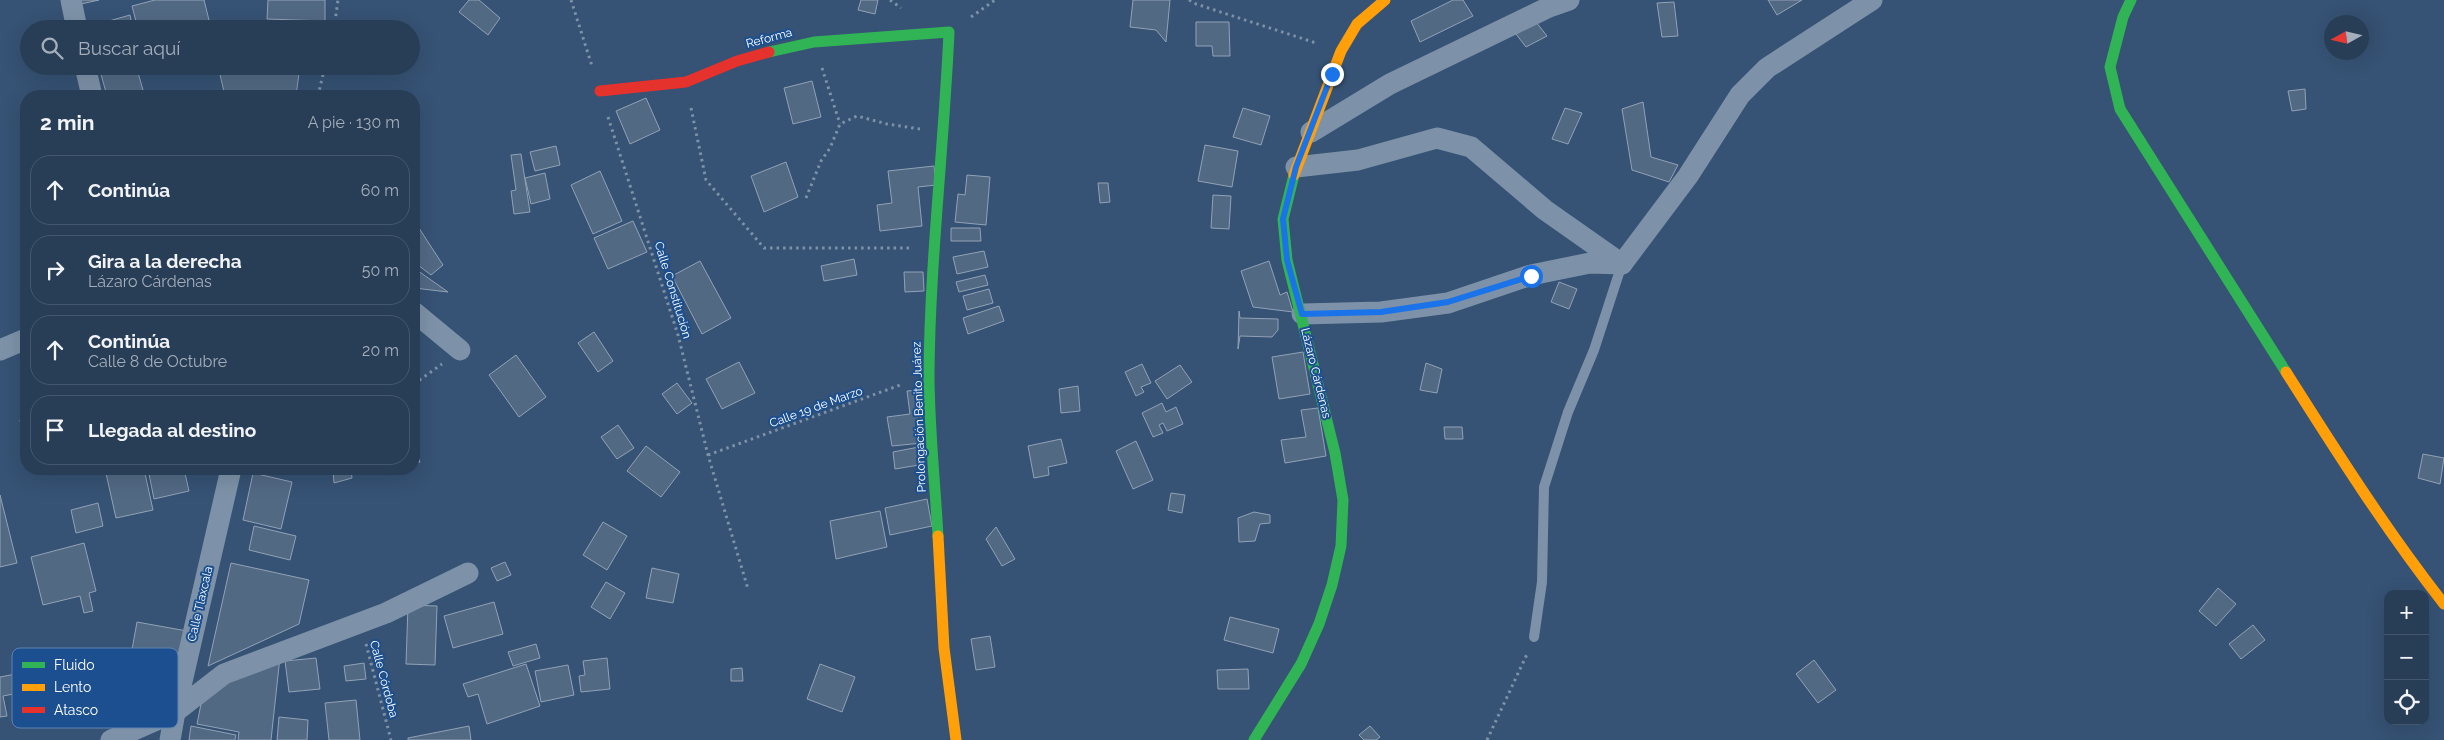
<!DOCTYPE html>
<html lang="es">
<head>
<meta charset="utf-8">
<style>
	body { margin:0; font-family:Raleway,sans-serif; background:#30455d; color:#f1f3f6 }
	.controls { position:absolute; right:15px; bottom:15px; display:grid; overflow:hidden; border-radius:10px; box-shadow:0 5px 20px #0002 }
	.controls button { width:45px; height:45px; display:grid; place-items:center; padding:0; border:0; border-bottom:1px solid #44576d; background:#283e57; color:#f1f3f6; font:25px sans-serif }
	.compass { position:absolute; left:2324px; top:15px; width:45px; height:45px; border-radius:50%; background:#283e57; box-shadow:0 5px 20px #0002; rotate:262deg }
	.stop { position:absolute; width:15px; height:15px; margin:-11px; border:4px solid #1a73e8; border-radius:50%; background:#fff }
	.stop.end { background:#1a73e8; border-color:#fff; box-shadow:0 1px 5px #0008 }
	.list { margin:0; padding:0; list-style:none }
	h2 { display:flex; justify-content:space-between; align-items:center; height:65px; margin:0; padding:0 20px; font-size:21px }
	h2 small { font-size:16px; font-weight:400; color:#a5aeba }
	.list li { display:grid; grid-template-columns:32px 1fr auto; gap:15px; align-items:center; box-sizing:border-box; height:70px; margin:0 10px 10px; padding:0 10px; border:1px solid #44576d; border-radius:20px }
	.list b { display:block; font-size:19px; white-space:nowrap }
	.list p { margin:0; font-size:16px; white-space:nowrap; color:#a5aeba }
	.list em { font-size:16px; font-style:normal; color:#a5aeba }
	.icon { flex:none; width:28px; height:28px; fill:none; stroke:currentColor; stroke-width:2; stroke-linecap:round; stroke-linejoin:round }
	.map { position:relative; flex:none; width:2444px; height:740px; overflow:hidden }
	.search { position:absolute; background:#283e57; box-shadow:0 5px 20px #0002; left:20px; top:20px; width:400px; height:55px; display:flex; align-items:center; gap:12px; box-sizing:border-box; padding:0 18px; border-radius:28px; color:#a5aeba; font-size:19px }
	.panel { position:absolute; background:#283e57; box-shadow:0 5px 20px #0002; left:20px; top:90px; width:400px; height:385px; border-radius:20px }
	.map>svg:first-child { display:block }
	.building { fill:#526984; stroke:#92a2b6 }
	.lines { fill:none; stroke-linecap:round; stroke-linejoin:round }
	.path { stroke:#7d92a8; stroke-width:3; stroke-dasharray:2.5 4; stroke-linecap:butt }
	.lane { stroke:#7d92a8; stroke-width:10 }
	.street { stroke:#7d92a8; stroke-width:21 }
	.fast { stroke:#30b455; stroke-width:11 }
	.slow { stroke:#ff9f0a; stroke-width:11 }
	.jam { stroke:#e5322d; stroke-width:11 }
	.route { stroke:#1a73e8; stroke-width:6 }
	.labels { text-anchor:middle; stroke-width:4; stroke-linejoin:round; paint-order:stroke }
	.street-label { font-size:12px; fill:#fff; stroke:#1b4f8f }
	.key { fill:#1b4f8f; stroke:#5f84b1; stroke-width:1 }
	.key-label { font-size:14px; fill:#fff }
</style>
</head>
<body>
<div class="map">
<svg width="2444" height="740" viewBox="0 0 2444 740">
	<rect width="100%" height="100%" fill="#365274"/>
	<g class="building">
		<polygon points="80,0 99,0 81,4"/>
		<polygon points="155,0 204,0 210,24 194,29 138,29 132,6"/>
		<polygon points="268,0 325,0 325,21 267,19"/>
		<polygon points="469,0 479,0 500,18 488,35 459,12"/>
		<polygon points="861,0 878,0 875,14 858,10"/>
		<polygon points="1133,0 1170,0 1166,42 1156,30 1130,27"/>
		<polygon points="1453,0 1463,0 1473,16 1420,42 1411,21"/>
		<polygon points="1768,0 1802,0 1777,15"/>
		<polygon points="1674,2 1678,36 1662,37 1657,3"/>
		<polygon points="130,15 133,29 111,29 109,21"/>
		<polygon points="1196,22 1229,22 1230,56 1213,56 1212,46 1196,46"/>
		<polygon points="1536,22 1547,36 1526,47 1516,34"/>
		<polygon points="136,66 143,90 121,96 107,96 99,67"/>
		<polygon points="218,66 300,66 296,96 225,96"/>
		<polygon points="812,81 821,117 793,124 784,88"/>
		<polygon points="2305,89 2306,109 2292,111 2288,91"/>
		<polygon points="646,98 660,130 630,144 616,111"/>
		<polygon points="1643,102 1651,157 1678,165 1669,182 1632,170 1622,109"/>
		<polygon points="1243,108 1270,116 1261,145 1233,137"/>
		<polygon points="1565,108 1582,113 1568,144 1552,139"/>
		<polygon points="1205,145 1238,151 1232,187 1198,181"/>
		<polygon points="556,146 560,165 535,171 530,152"/>
		<polygon points="521,154 530,212 514,214 511,191 516,190 511,155"/>
		<polygon points="786,162 798,197 764,212 751,176"/>
		<polygon points="934,166 936,185 918,187 922,226 880,231 877,205 892,203 888,171"/>
		<polygon points="600,171 622,221 593,234 571,185"/>
		<polygon points="545,173 550,199 531,204 525,178"/>
		<polygon points="967,175 990,177 986,225 955,222 958,194 965,195"/>
		<polygon points="1098,183 1108,183 1110,202 1100,203"/>
		<polygon points="1213,195 1231,196 1229,229 1211,228"/>
		<polygon points="633,221 647,252 608,269 594,238"/>
		<polygon points="415,222 443,265 431,275 414,262"/>
		<polygon points="951,228 980,228 981,241 951,241"/>
		<polygon points="984,251 988,267 957,274 953,257"/>
		<polygon points="854,259 857,275 824,281 821,266"/>
		<polygon points="700,261 731,318 702,334 672,276"/>
		<polygon points="1269,261 1280,295 1287,292 1293,312 1253,307 1241,271"/>
		<polygon points="414,268 448,292 414,288"/>
		<polygon points="904,272 923,272 924,291 905,292"/>
		<polygon points="985,275 988,285 959,292 956,282"/>
		<polygon points="1559,282 1577,289 1569,309 1551,302"/>
		<polygon points="989,289 993,303 967,310 963,296"/>
		<polygon points="999,306 1004,321 968,334 963,318"/>
		<polygon points="1239,311 1240,318 1278,319 1278,330 1272,337 1240,336 1238,349"/>
		<polygon points="594,332 613,361 598,372 578,343"/>
		<polygon points="1303,352 1310,394 1279,399 1272,357"/>
		<polygon points="516,355 546,397 519,417 489,375"/>
		<polygon points="739,362 755,393 722,409 706,379"/>
		<polygon points="1426,363 1442,369 1437,393 1420,390"/>
		<polygon points="1142,364 1151,383 1141,387 1144,392 1136,396 1125,372"/>
		<polygon points="1180,365 1192,382 1167,399 1155,381"/>
		<polygon points="677,383 692,403 677,414 662,394"/>
		<polygon points="1078,386 1080,411 1061,413 1059,389"/>
		<polygon points="920,390 922,443 892,446 887,417 910,414 907,391"/>
		<polygon points="1162,403 1166,412 1176,407 1183,424 1167,431 1163,423 1159,425 1163,433 1153,437 1142,413"/>
		<polygon points="1318,408 1326,456 1285,463 1281,440 1306,437 1301,410"/>
		<polygon points="26,419 26,451 20,420"/>
		<polygon points="618,425 634,448 617,459 601,437"/>
		<polygon points="1444,427 1462,427 1463,439 1445,439"/>
		<polygon points="1061,439 1067,463 1048,467 1049,475 1034,478 1028,446"/>
		<polygon points="1136,441 1153,480 1133,489 1116,451"/>
		<polygon points="646,446 680,472 661,497 627,471"/>
		<polygon points="924,446 925,464 895,469 893,452"/>
		<polygon points="414,447 420,462 414,464"/>
		<polygon points="2423,454 2444,458 2440,484 2418,478"/>
		<polygon points="105,469 144,469 153,510 116,518"/>
		<polygon points="148,469 184,469 189,491 154,499"/>
		<polygon points="200,469 217,469 215,474"/>
		<polygon points="337,469 351,469 352,478 334,483 333,471"/>
		<polygon points="388,469 402,469 390,474"/>
		<polygon points="253,473 292,482 281,529 243,520"/>
		<polygon points="1171,493 1185,495 1182,513 1168,510"/>
		<polygon points="0,495 17,563 0,567"/>
		<polygon points="927,499 932,526 890,535 885,508"/>
		<polygon points="98,503 103,526 76,533 71,510"/>
		<polygon points="880,511 887,547 836,559 830,521"/>
		<polygon points="1254,512 1270,515 1270,523 1260,524 1255,541 1239,542 1238,518"/>
		<polygon points="603,522 627,536 607,570 583,555"/>
		<polygon points="254,526 296,536 290,560 249,550"/>
		<polygon points="996,527 1015,559 1002,566 986,539"/>
		<polygon points="84,543 96,591 89,593 93,611 84,613 80,596 43,605 31,557"/>
		<polygon points="505,562 511,575 497,581 491,568"/>
		<polygon points="231,563 309,580 299,624 208,666"/>
		<polygon points="652,568 679,574 673,603 646,598"/>
		<polygon points="606,582 625,593 610,619 591,607"/>
		<polygon points="2218,588 2236,604 2216,626 2199,611"/>
		<polygon points="494,602 503,634 453,648 444,616"/>
		<polygon points="408,605 437,606 435,665 406,664"/>
		<polygon points="1230,617 1279,629 1273,653 1224,640"/>
		<polygon points="137,622 187,631 178,680 149,675 149,670 129,666"/>
		<polygon points="2253,625 2265,640 2241,659 2229,644"/>
		<polygon points="990,636 995,667 976,670 971,639"/>
		<polygon points="536,644 540,658 513,666 508,652"/>
		<polygon points="280,657 271,740 238,740 239,732 197,724 203,694"/>
		<polygon points="316,658 320,689 289,692 285,661"/>
		<polygon points="607,658 610,689 581,692 579,676 585,675 583,661"/>
		<polygon points="1814,660 1836,690 1818,703 1796,674"/>
		<polygon points="364,663 366,679 346,681 344,666"/>
		<polygon points="526,664 540,706 487,724 478,694 468,697 463,684"/>
		<polygon points="820,664 855,677 842,712 807,699"/>
		<polygon points="568,665 574,695 541,702 535,671"/>
		<polygon points="742,668 743,681 731,681 731,669"/>
		<polygon points="1248,669 1249,689 1218,689 1217,670"/>
		<polygon points="21,673 24,692 3,696 7,716 0,717 0,677"/>
		<polygon points="356,700 360,740 329,740 325,703"/>
		<polygon points="279,717 308,720 307,740 277,740"/>
		<polygon points="191,726 236,735 235,740 189,740"/>
		<polygon points="469,726 471,740 408,740 408,738"/>
		<polygon points="1370,726 1380,737 1376,740 1364,740 1359,735"/>
	</g>
	<g class="lines">
		<g class="path">
			<polyline points="571,0 592,66"/>
			<polyline points="890,0 901,8"/>
			<polyline points="1189,0 1196,4 1316,43"/>
			<polyline points="971,17 995,0"/>
			<polyline points="334,29 338,0"/>
			<polyline points="822,68 840,124"/>
			<polyline points="318,96 325,66"/>
			<polyline points="691,108 706,180 764,248 909,248"/>
			<polyline points="608,117 678,335 708,455 748,589"/>
			<polyline points="806,198 821,161 830,148 840,124 857,116 887,124 920,129"/>
			<polyline points="414,384 442,364"/>
			<polyline points="708,455 903,384"/>
			<polyline points="366,644 391,740"/>
			<polyline points="1487,740 1528,652"/>
		</g>
		<polyline class="lane" points="1534,637 1542,582 1544,487 1568,412 1594,350 1622,264"/>
		<g class="street">
			<polyline points="71,0 77,29"/>
			<polyline points="85,66 92,96"/>
			<polyline points="1311,132 1390,84 1549,7 1569,0"/>
			<polyline points="1296,167 1358,160 1437,138 1471,147 1545,210 1622,264"/>
			<polyline points="1622,264 1688,176 1740,95 1767,68 1872,0"/>
			<polyline points="414,312 460,350"/>
			<polyline points="1302,314 1381,312 1448,303 1531,275 1590,263 1622,264"/>
			<polyline points="0,350 26,339"/>
			<polyline points="111,740 175,712 224,674 386,613 468,573"/>
			<polyline points="170,740 175,712 231,469"/>
		</g>
		<g class="fast">
			<polyline points="2131,0 2123,17 2110,67 2120,109 2286,372"/>
			<path d="M769,52l45,-10 135,-10c-5,114 -19,227 -20,341 0,54 6,109 9,163"/>
			<polyline points="1254,740 1301,664 1319,624 1332,585 1341,546 1343,500 1335,453 1287,260 1283,219 1294,175"/>
		</g>
		<g class="slow">
			<polyline points="1294,175 1341,51 1357,24 1385,0"/>
			<path d="M2286,372c50,79 100,158 158,232"/>
			<polyline points="938,536 944,648 956,740"/>
		</g>
		<polyline class="jam" points="600,91 686,82 737,61 769,52"/>
	</g>
	<g class="lines">
		<polyline class="route" points="1332,74 1296,167 1283,219 1287,260 1302,314 1381,312 1448,302 1531,276"/>
	</g>
	<g class="labels">
		<g class="street-label">
			<text transform="translate(769 38) rotate(-15)" y="4">Reforma</text>
			<text transform="translate(673 290) rotate(73)" y="4">Calle Constitución</text>
			<text transform="translate(1316 373) rotate(76)" y="4">Lázaro Cárdenas</text>
			<text transform="translate(816 407) rotate(-20)" y="4">Calle 19 de Marzo</text>
			<text transform="translate(919 417) rotate(-92)" y="4">Prolongación Benito Juárez</text>
			<text transform="translate(200 604) rotate(-77)" y="4">Calle Tlaxcala</text>
			<text transform="translate(384 679) rotate(75)" y="4">Calle Córdoba</text>
		</g>
	</g>
	<rect x="12" y="648" width="166" height="80" rx="8" class="key"/>
	<rect x="22" y="662" width="23" height="6" fill="#30b455"/>
	<rect x="22" y="684" width="23" height="7" fill="#ff9f0a"/>
	<rect x="22" y="707" width="23" height="6" fill="#e5322d"/>
	<g class="key-label">
		<text x="54" y="670">Fluido</text>
		<text x="54" y="692">Lento</text>
		<text x="54" y="715">Atasco</text>
	</g>
</svg>
<div class="controls">
<button>+</button>
<button>−</button>
<button><svg class="icon" aria-label="locate" viewBox="0 0 24 24"><circle cx="12" cy="12" r="6"/><path d="M12 2v4M12 18v4M2 12h4M18 12h4"/></svg></button>
</div>
<svg class="compass" viewBox="-18 -18 36 36"><path d="M0-13l5 13h-10z" fill="#e53935"/><path d="M0 13l5-13h-10z" fill="#a5aeba"/></svg>
<div class="stop" style="left:1531px;top:276px"></div>
<div class="stop end" style="left:1332px;top:74px"></div>
<div class="search"><svg class="icon" aria-label="search" viewBox="0 0 24 24"><circle cx="10" cy="10" r="6"/><path d="M15 15l6 6"/></svg>Buscar aquí</div>
<section class="panel">
<h2>2 min<small>A pie · 130 m</small></h2>
<ul class="list">
<li><svg class="icon" aria-label="ahead" viewBox="0 0 24 24"><path d="M12 20V5M6 11l6-6 6 6"/></svg><div><b>Continúa</b></div><em>60 m</em></li>
<li><svg class="icon" aria-label="right" viewBox="0 0 24 24"><path d="M7 20v-9h11M14 6l5 5-5 5"/></svg><div><b>Gira a la derecha</b><p>Lázaro Cárdenas</p></div><em>50 m</em></li>
<li><svg class="icon" aria-label="ahead" viewBox="0 0 24 24"><path d="M12 20V5M6 11l6-6 6 6"/></svg><div><b>Continúa</b><p>Calle 8 de Octubre</p></div><em>20 m</em></li>
<li><svg class="icon" aria-label="arrive" viewBox="0 0 24 24"><path d="M6 21V4h12l-3 4 3 4H6"/></svg><div><b>Llegada al destino</b></div></li>
</ul>
</section>
</div>
</body>
</html>
